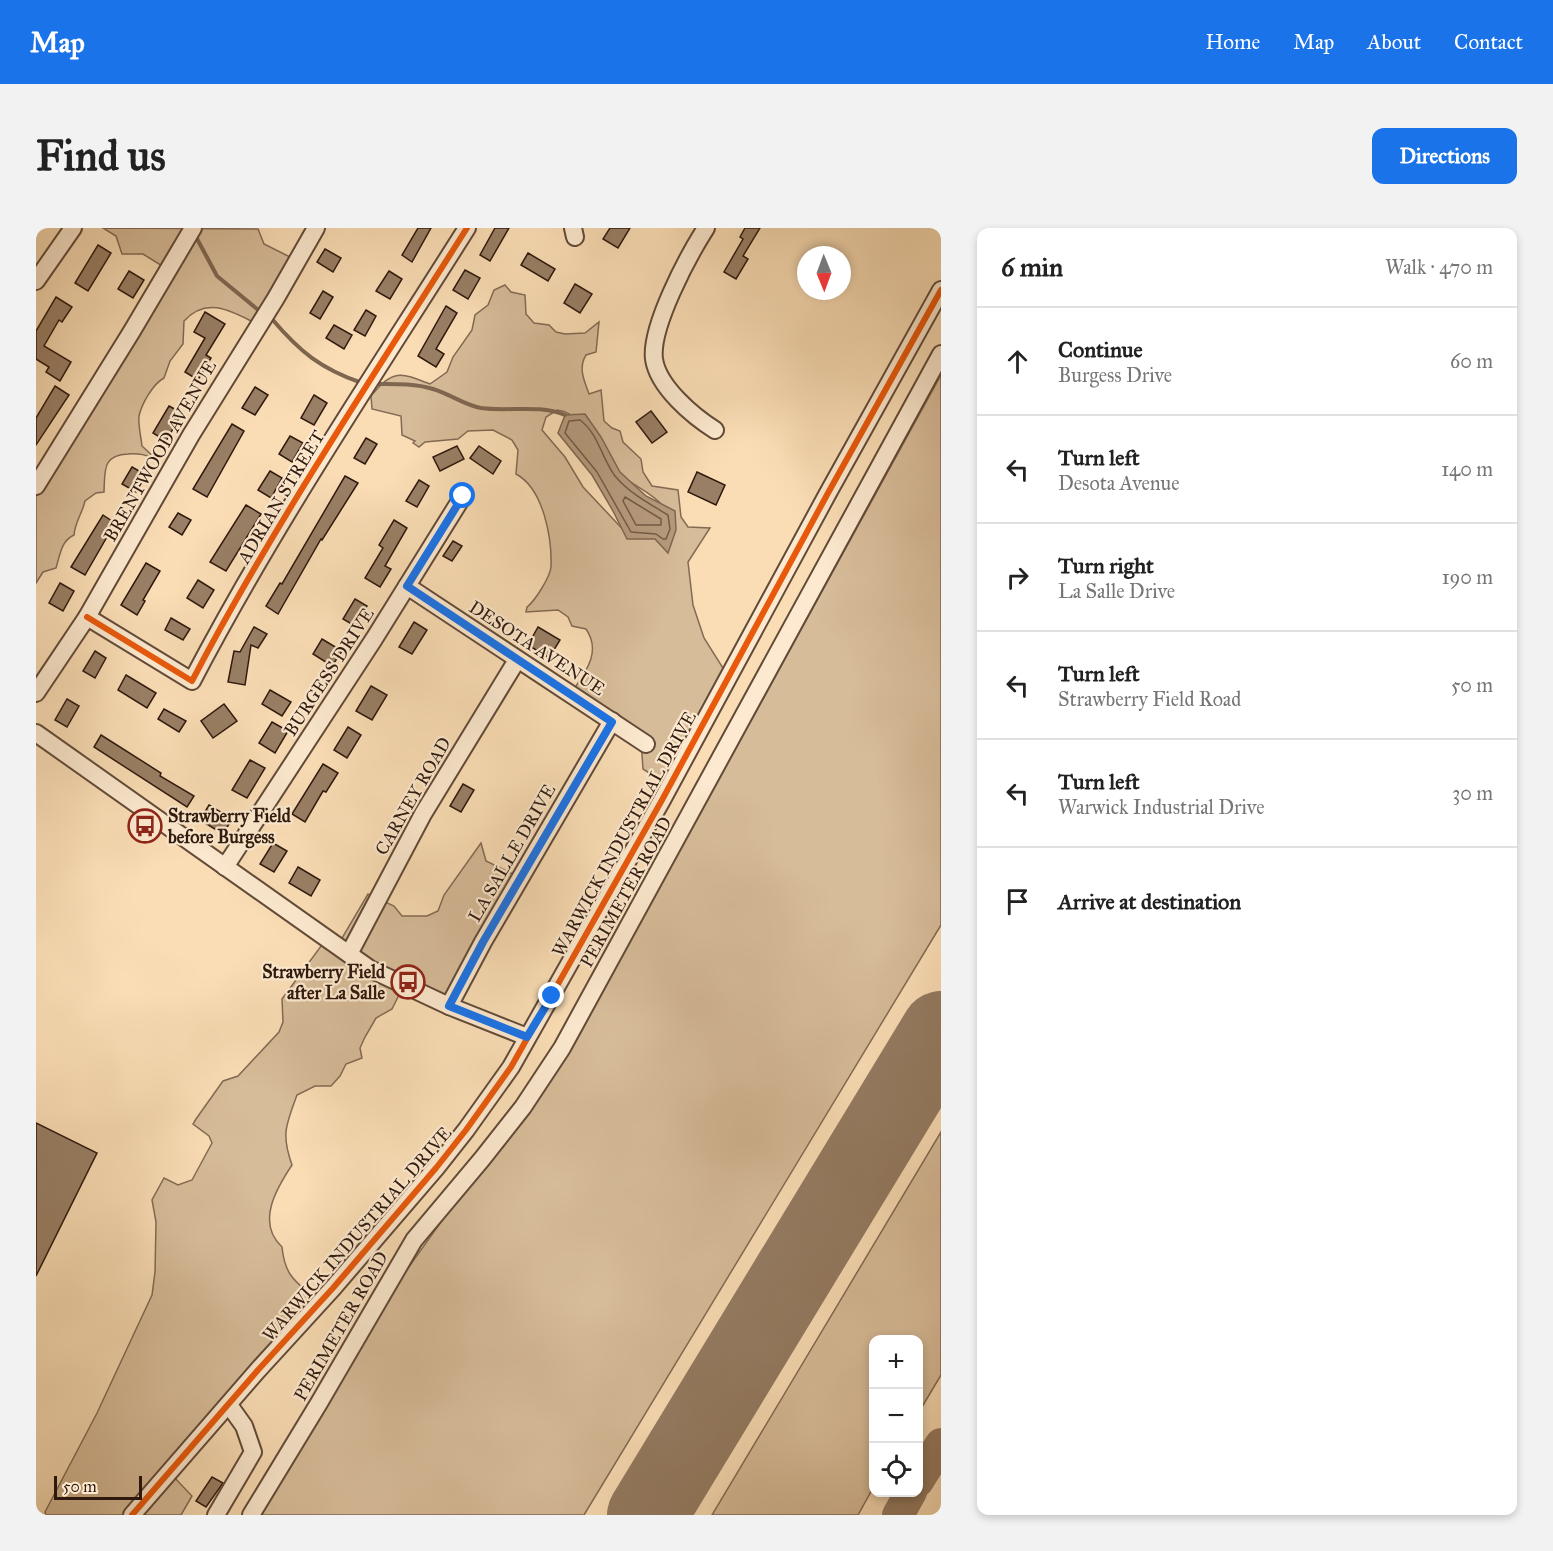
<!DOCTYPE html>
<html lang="en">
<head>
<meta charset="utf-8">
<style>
	body { margin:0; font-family:"IM FELL Great Primer",serif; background:#f2f2f2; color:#222 }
	.controls { position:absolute; right:18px; bottom:18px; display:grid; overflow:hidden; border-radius:12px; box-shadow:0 3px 9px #0003 }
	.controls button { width:54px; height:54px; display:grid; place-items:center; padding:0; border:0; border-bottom:2px solid #e0e0e0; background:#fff; color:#222; font:30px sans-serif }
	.compass { position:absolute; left:761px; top:18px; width:54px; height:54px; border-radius:50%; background:#fff; box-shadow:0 3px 9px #0003; rotate:179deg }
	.scale { position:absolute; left:18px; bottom:15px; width:88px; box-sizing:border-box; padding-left:6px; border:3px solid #2f190e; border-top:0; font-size:16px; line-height:21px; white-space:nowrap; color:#2f190e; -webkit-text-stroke:4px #fce9cf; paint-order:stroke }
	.stop { position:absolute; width:18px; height:18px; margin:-14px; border:4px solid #1a73e8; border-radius:50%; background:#fff }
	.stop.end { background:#1a73e8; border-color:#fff; box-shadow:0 2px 6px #0008 }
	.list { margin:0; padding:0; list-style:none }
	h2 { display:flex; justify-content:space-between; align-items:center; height:78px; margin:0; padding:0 24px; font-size:26px }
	h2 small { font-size:20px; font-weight:400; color:#767676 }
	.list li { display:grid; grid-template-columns:39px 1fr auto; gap:18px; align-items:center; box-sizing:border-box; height:108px; padding:0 24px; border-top:2px solid #e0e0e0 }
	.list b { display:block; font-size:22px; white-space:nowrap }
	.list p { margin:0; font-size:20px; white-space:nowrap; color:#767676 }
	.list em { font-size:20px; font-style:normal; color:#767676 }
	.icon { flex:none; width:33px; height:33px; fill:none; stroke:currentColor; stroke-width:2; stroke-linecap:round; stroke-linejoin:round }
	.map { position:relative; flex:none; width:905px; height:1287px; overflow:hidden; border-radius:12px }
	header { display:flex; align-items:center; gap:36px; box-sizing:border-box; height:84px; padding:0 30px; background:#1a73e8; color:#fff }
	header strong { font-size:28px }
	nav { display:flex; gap:33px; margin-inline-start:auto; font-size:21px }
	.intro { display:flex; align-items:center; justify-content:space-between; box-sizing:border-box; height:144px; padding:0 36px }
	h1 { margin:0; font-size:42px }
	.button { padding:15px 27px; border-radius:12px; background:#1a73e8; color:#fff; font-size:21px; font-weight:700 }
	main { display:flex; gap:36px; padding:0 36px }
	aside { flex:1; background:#fff; border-radius:12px; box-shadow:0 3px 9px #0003 }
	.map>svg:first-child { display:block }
	.green { fill:#d7bc99; stroke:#836a54; stroke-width:1.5; fill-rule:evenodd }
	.water { fill:#b59a7c; stroke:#7f6650; stroke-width:1.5 }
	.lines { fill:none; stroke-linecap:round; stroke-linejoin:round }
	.shore { stroke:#725a45; stroke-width:1.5 }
	.stream { stroke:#7f6650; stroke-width:4 }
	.taxiway { stroke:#947b62; stroke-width:32 }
	.runway { stroke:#947b62; stroke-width:80 }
	.building { fill:#997f65; stroke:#2f190e; stroke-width:1.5 }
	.minor-casing { stroke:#624a38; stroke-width:20 }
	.minor { stroke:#fce9cf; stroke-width:16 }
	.cycleway-casing { stroke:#fce9cf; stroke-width:10 }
	.cycleway { stroke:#e8590c; stroke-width:6 }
	.route { stroke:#1a73e8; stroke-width:8 }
	.labels { text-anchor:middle; stroke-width:4.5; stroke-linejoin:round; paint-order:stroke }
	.street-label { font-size:18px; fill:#2f190e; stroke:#fce9cf }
	.poi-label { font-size:18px; font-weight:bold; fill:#2f190e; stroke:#fce9cf; text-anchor:start }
</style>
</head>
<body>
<header>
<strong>Map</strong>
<nav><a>Home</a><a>Map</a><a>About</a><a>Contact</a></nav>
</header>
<div class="intro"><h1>Find us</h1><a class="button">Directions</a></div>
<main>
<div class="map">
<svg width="905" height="1287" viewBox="0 0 905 1287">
	<rect width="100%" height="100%" fill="#faddb5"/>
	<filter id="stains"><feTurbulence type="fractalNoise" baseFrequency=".00333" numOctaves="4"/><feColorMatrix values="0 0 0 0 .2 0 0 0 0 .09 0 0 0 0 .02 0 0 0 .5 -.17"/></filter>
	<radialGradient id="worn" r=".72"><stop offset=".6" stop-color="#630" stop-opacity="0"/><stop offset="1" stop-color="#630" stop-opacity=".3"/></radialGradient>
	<g class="green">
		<path d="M67,0l155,1 6,15 30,15 -37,65c-26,-13 -50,-28 -73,-3l-1,23 -13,17 -6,17c-11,6 -22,25 -25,38 -1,9 2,21 3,30l14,13c-10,-4 -17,-6 -28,-5 -26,1 -23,17 -24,38l-8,1 -11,8c-3,13 -10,21 -11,34 -13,6 -14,20 -18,33l-13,4 -7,11v-97l128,-219 -21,-13h-21l-6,-18z"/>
		<path d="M469,57l6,7 14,3 1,19 8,9 15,2 7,7 9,2 20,-1 14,-11 -3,30 -10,3c-8,13 -2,25 3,39l12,-4 3,31 8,7 8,3 3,11 18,17 2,13 9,14 26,4 3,27 7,10 22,1 -22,34 5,43 11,33 24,38 -60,109 -25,-16 -2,-29 -69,-48c13,-19 30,-40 14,-63l-14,-3 -4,-9 -10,-7 -32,2 1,-5c8,-6 23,-30 24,-40 1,-28 -7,-78 -35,-93l2,-24 -6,-10 -19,-10 -25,1 -10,8 -33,3 -6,5 -6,-4 2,-2 -13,-6 -1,-19 -29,-7 -1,-13c22,-27 29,-24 59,-12l17,-12 6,-15 19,-27 3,-15 13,-10 6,-15zM521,182c30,3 46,50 68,68 13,10 27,15 38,28l-33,31 -47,-50 -18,-30 -23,-27 4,-13z"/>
		<polygon points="905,147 905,697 548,1287 221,1287 360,1057 422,970 529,830"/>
		<path d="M445,615l5,18 29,14 -70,128 -41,-18 -12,24 -16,9 -11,19 -5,11 2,10 -16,6 -6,12 -9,10h-16l-18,9c-11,30 -16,39 -5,70 -16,24 -36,58 -10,82 3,31 15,35 37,55l-148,172 21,22 -11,19h-135l-1,-3 52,-99 55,-118 3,-23 1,-50 -4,-22 12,-22 14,7 14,-5 20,-37 -3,-7 -16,-12 3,-5 27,-38 15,-5 41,-44 4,-10 -1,-23 42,-57 14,3 30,-51 26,12 8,10h25l11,-5 6,-16z"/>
		<polygon points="905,904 905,1147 883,1184 882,1112 837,1112 837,1260 822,1287 676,1287"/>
	</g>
	<polygon class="water" points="549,186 565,209 584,244 610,268 639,283 640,302 632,325 619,311 591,311 577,283 556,247 522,205 529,187"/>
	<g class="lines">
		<g class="shore">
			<path d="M544,192c18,13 22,39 35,56 14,17 35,28 53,39l2,14 -4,10h-3l-7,-5 -25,-2 -34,-60 -32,-39 4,-12z"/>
			<polygon points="589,269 625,291 625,297 600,297 587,273"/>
		</g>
		<g class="stream">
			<polyline points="159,7 181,48 221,81"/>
			<path d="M236,91c28,33 49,50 90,64"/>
			<path d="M337,156c20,0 41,-1 60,5 17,5 31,16 48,19 28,4 57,-4 84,7"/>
		</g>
		<g class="taxiway">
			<polyline points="893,823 905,810"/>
			<polyline points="882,1253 905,1216"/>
			<polyline points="862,1287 875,1264"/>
		</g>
		<polyline class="runway" points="611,1287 905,803"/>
	</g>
	<g class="building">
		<polygon points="382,0 395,0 376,34 366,27"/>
		<polygon points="459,0 473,0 454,33 444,27"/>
		<polygon points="574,0 594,0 582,20 567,11"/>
		<polygon points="709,0 724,0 707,28 712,31 700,51 688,44 707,11 704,9"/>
		<polygon points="62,17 75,25 52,63 39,55"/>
		<polygon points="289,21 305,30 297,44 281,34"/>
		<polygon points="492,25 519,41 512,53 485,37"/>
		<polygon points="429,42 444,50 432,71 417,62"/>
		<polygon points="93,43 108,52 97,70 82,61"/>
		<polygon points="353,43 366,51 354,71 340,63"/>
		<polygon points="539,56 556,66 544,85 528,75"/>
		<polygon points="287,63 297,69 284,91 274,85"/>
		<polygon points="20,69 36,79 26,94 23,92 8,118 35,134 24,153 10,144 13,139 0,131 0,103"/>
		<polygon points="410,78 421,85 400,121 408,126 400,139 382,128"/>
		<polygon points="330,82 340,88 329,108 318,102"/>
		<polygon points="169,84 189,96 170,127 175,130 162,152 149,144 169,110 158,104"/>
		<polygon points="298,97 316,107 308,121 290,110"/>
		<polygon points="19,158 33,167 0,217 0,190"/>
		<polygon points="219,159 232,167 219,187 206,180"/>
		<polygon points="278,167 291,175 278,197 265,190"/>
		<polygon points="133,178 146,185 130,213 117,205"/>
		<polygon points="615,183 631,204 616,215 600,194"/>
		<polygon points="196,196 208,203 171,269 157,261"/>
		<polygon points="254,208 267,215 256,234 243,226"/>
		<polygon points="330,210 341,216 329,236 318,230"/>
		<polygon points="421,218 428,231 404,243 397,229"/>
		<polygon points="443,218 465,233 457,246 434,230"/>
		<polygon points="96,239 110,247 100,264 86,256"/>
		<polygon points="234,243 246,250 235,270 222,262"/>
		<polygon points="661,244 689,257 680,277 652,264"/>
		<polygon points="309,248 322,255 286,312 285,311 242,386 230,378 244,355 246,356"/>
		<polygon points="383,252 393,258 381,279 370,273"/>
		<polygon points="210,277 225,286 190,343 174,334"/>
		<polygon points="142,285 155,292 146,307 133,299"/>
		<polygon points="67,287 79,295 49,347 35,339"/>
		<polygon points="358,292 371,300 349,338 355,341 344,359 329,350 347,320 343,317"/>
		<polygon points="417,313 426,318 416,333 407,328"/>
		<polygon points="110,335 124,343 107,372 109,373 101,387 85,377"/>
		<polygon points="162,352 178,362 167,380 151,370"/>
		<polygon points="24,355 38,363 27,383 13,375"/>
		<polygon points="319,371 331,378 319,398 307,391"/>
		<polygon points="135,390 154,401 147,412 129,402"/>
		<polygon points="378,394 391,402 376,426 363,419"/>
		<polygon points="218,399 231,406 222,420 215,417 209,457 192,454 198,423 204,424"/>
		<polygon points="502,399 524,412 513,430 492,417"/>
		<polygon points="286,411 306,423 296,438 277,426"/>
		<polygon points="59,423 70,430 59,450 47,443"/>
		<polygon points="90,447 120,465 111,480 82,462"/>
		<polygon points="335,458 351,467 336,492 320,483"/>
		<polygon points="234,462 255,474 246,488 226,476"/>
		<polygon points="31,471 43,478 31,499 19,492"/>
		<polygon points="188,476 201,493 177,510 165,493"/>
		<polygon points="128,481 150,493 143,504 122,491"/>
		<polygon points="236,494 252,503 239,525 223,515"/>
		<polygon points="312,499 325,507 311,530 298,522"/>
		<polygon points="65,507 125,545 124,548 158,568 151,579 58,519"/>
		<polygon points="214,532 229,540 211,570 196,562"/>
		<polygon points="287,536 302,545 290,564 287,563 269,594 256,586"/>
		<polygon points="427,556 438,562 425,584 414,578"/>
		<polygon points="173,577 196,591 187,606 164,592"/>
		<polygon points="237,615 251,623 238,644 224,636"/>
		<polygon points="262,639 284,652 275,668 253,655"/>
		<polygon points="0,895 61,925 0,1048"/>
		<polygon points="176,1249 187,1255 170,1279 160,1273"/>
	</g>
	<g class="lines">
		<defs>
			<g id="minor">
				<polyline points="537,0 539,9"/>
				<path d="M670,0c-18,28 -56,99 -52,131 4,28 39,57 61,71"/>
				<polyline points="0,53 37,0"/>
				<polyline points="0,258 96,103 157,0"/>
				<polyline points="371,358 610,516"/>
				<path d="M51,389l105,64c82,-157 181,-304 275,-453"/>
				<polyline points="0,465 51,389 155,207 240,70 280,0"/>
				<polyline points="0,505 334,741 413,778 491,809"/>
				<polyline points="189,639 338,411 427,268"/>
				<polyline points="313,726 387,586 481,432"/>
				<polyline points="413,778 447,714 576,493"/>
				<polyline points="96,1287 222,1142 297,1060 400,940 430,902 475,839 626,572 792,265 905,62"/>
				<polyline points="180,1287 217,1224 208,1198 193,1177"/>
				<polyline points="215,1287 283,1175 378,1012 446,931 487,879 526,820 905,126"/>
			</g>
		</defs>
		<use href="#minor" class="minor-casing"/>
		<use href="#minor" class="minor"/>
		<defs>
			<g id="cycleway">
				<path d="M51,389l105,64c82,-157 181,-304 275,-453"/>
				<polyline points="96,1287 222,1142 297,1060 400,940 430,902 475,839 626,572 792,265 905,62"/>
			</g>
		</defs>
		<use href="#cycleway" class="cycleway-casing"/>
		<use href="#cycleway" class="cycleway"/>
	</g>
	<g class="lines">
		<polyline class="route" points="427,268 371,358 576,494 447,714 413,778 491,809 516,768"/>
	</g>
	<defs>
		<symbol id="bus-ring" viewBox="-11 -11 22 22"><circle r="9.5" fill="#fce9cf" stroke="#8f2418" stroke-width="1.5"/><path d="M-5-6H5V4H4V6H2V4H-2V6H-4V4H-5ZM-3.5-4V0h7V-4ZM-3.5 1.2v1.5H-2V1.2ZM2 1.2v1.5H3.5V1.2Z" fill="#8f2418"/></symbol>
	</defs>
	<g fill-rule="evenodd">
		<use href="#bus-ring" x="90" y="579" width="38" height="38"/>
		<use href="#bus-ring" x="353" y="735" width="38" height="38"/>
	</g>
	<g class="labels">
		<g class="street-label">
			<text transform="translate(124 223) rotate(-60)" y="6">BRENTWOOD AVENUE</text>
			<text transform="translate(245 269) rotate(-59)" y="6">ADRIAN STREET</text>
			<text transform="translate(501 420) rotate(33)" y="6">DESOTA AVENUE</text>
			<text transform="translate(293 444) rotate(-57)" y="6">BURGESS DRIVE</text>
			<text transform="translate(377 568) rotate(-60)" y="6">CARNEY ROAD</text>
			<text transform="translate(588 606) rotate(-61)" y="6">WARWICK INDUSTRIAL DRIVE</text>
			<text transform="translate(476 625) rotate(-60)" y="6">LA SALLE DRIVE</text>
			<text transform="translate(590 664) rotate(-61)" y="6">PERIMETER ROAD</text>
			<text transform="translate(321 1006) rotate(-49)" y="6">WARWICK INDUSTRIAL DRIVE</text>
			<text transform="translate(305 1098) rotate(-60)" y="6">PERIMETER ROAD</text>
		</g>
		<g class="poi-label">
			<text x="132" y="594">Strawberry Field<tspan x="132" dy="21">before Burgess</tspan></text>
			<text x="349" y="750" text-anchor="end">Strawberry Field<tspan x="349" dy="21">after La Salle</tspan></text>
		</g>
	</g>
	<rect width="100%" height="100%" filter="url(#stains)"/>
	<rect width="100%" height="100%" fill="url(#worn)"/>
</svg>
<div class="controls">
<button>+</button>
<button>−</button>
<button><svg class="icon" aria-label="locate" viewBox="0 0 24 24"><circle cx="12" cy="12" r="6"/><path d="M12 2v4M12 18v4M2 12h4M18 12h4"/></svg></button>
</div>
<svg class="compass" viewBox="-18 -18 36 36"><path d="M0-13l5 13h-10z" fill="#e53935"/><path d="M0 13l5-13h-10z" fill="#767676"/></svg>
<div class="scale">50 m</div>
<div class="stop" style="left:427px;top:268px"></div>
<div class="stop end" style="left:516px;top:768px"></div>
</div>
<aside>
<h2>6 min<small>Walk · 470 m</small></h2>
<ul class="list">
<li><svg class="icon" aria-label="ahead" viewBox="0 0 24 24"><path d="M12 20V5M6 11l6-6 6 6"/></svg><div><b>Continue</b><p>Burgess Drive</p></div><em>60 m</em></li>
<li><svg class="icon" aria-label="left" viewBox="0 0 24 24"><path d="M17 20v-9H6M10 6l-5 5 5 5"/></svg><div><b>Turn left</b><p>Desota Avenue</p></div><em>140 m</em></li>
<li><svg class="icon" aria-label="right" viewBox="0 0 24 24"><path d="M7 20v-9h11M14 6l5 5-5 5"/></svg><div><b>Turn right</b><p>La Salle Drive</p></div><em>190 m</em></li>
<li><svg class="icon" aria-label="left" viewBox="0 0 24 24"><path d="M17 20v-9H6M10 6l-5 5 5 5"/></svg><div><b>Turn left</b><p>Strawberry Field Road</p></div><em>50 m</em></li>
<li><svg class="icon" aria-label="left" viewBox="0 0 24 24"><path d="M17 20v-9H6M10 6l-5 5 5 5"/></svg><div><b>Turn left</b><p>Warwick Industrial Drive</p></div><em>30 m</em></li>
<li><svg class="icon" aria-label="arrive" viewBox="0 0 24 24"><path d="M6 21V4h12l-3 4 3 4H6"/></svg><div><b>Arrive at destination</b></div></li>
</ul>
</aside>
</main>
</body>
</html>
